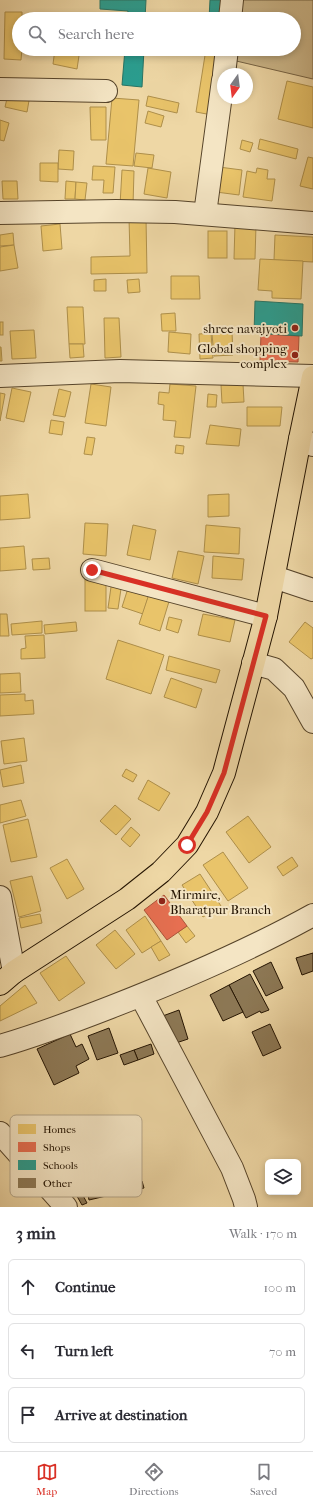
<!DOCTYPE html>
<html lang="en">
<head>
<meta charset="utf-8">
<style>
	body { margin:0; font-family:"IM FELL French Canon",serif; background:#f7f7f7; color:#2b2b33 }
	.controls { position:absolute; right:12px; bottom:12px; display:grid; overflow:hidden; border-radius:6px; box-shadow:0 2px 6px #0003 }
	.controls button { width:36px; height:36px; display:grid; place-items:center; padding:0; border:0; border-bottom:1px solid #e1e1e2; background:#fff; color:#2b2b33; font:20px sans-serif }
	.compass { position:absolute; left:217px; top:68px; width:36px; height:36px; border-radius:50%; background:#fff; box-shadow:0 2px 6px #0003; rotate:194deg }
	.stop { position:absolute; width:12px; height:12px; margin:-9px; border:3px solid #d93025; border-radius:50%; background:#fff }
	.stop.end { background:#d93025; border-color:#fff; box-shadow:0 1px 4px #0008 }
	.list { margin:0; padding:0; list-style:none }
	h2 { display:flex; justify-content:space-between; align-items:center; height:52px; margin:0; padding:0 16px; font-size:17px }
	h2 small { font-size:13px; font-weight:400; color:#7c7c81 }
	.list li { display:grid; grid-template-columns:26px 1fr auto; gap:12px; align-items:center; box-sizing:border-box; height:56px; margin:0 8px 8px; padding:0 8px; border:1px solid #e1e1e2; border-radius:6px }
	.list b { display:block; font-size:15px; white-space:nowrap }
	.list em { font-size:13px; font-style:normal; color:#7c7c81 }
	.icon { flex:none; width:22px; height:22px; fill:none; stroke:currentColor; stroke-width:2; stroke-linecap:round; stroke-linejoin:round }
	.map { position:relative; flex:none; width:313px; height:1207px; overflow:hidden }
	.search { position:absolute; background:#fff; box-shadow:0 2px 6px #0003; left:12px; right:12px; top:12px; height:44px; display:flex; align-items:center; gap:10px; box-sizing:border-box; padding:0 14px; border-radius:22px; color:#7c7c81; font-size:15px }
	.sheet { height:244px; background:#fff }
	nav { display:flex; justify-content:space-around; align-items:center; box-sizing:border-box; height:56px; border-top:1px solid #e1e1e2; background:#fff; font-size:11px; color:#7c7c81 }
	nav a { display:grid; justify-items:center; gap:2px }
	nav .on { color:#d93025 }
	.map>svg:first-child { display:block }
	.green { fill:#cbb689; stroke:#776445 }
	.homes { fill:#e9c46a; stroke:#ae8f4a }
	.shops { fill:#e76f51; stroke:#ac5339 }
	.schools { fill:#2a9d8f; stroke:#287464 }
	.building { fill:#8d7956; stroke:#231301 }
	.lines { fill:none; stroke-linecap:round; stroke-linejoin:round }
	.minor-casing { stroke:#56442a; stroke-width:24 }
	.major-casing { stroke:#231301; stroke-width:24 }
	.minor { stroke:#f4e5c4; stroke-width:22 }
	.major { stroke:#eed7a5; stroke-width:22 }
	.route { stroke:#d93025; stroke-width:5 }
	.poi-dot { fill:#8f2418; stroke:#f4e5c4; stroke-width:1.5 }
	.labels { text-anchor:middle; stroke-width:4; stroke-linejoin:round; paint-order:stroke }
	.poi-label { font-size:13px; fill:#231301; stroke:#f4e5c4; text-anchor:end }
	.key { fill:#f4e5c4; stroke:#b5a68a; stroke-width:1 }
	.key-label { font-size:11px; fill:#231301 }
</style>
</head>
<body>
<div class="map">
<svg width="313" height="1207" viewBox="0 0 313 1207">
	<rect width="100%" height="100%" fill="#eed7a5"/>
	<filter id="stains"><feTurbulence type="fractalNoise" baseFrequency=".005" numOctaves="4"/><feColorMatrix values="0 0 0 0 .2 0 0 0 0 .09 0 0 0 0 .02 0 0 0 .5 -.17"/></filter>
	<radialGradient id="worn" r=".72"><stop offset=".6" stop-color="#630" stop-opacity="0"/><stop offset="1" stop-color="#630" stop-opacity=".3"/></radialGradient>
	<polygon class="green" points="242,0 313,0 313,79 232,60 234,49 294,49 294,19 239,19"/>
	<g class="homes">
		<polygon points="5,12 22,12 22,19 19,19 19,49 22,49 21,60 4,59"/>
		<polygon points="55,49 80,49 77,69 53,64"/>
		<polygon points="206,49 222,49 212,115 196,112"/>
		<polygon points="287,81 313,87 313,128 278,119"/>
		<polygon points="9,90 30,95 27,112 5,107"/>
		<polygon points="148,96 179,103 177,113 146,106"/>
		<polygon points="112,98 139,100 133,166 106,164"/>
		<polygon points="90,107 106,107 106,140 91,140"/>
		<polygon points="148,111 164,116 161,127 145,123"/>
		<polygon points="0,120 9,123 4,141 0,140"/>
		<polygon points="260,139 298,149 296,159 258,149"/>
		<polygon points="242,140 253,143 250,152 240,149"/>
		<polygon points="59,150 74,151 73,170 58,169"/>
		<polygon points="136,153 154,155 152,168 134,166"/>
		<polygon points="308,157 313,158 313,189 300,186"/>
		<polygon points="40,163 58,163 58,182 40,181"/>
		<polygon points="93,166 115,167 113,193 103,193 104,180 92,180"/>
		<polygon points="219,167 242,170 239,195 216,192"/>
		<polygon points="148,168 171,172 167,198 144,194"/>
		<polygon points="257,168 268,170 267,179 275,179 272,201 243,197 247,171 256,173"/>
		<polygon points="122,170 134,171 133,205 120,205"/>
		<polygon points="2,181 17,181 18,199 3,199"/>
		<polygon points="66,181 76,182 75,199 65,199"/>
		<polygon points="76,182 87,183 85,200 75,199"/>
		<polygon points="129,218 146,218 147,273 91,274 91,257 130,256"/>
		<polygon points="60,224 62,249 43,251 41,226"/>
		<polygon points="235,224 256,225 255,259 234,259"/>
		<rect x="208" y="231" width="19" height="27"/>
		<polygon points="13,233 14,245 0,246 0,235"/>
		<polygon points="275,235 313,237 313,262 274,260"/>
		<polygon points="14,245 18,268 0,271 0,247"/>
		<polygon points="260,259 303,261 301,299 272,298 272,291 258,290"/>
		<polygon points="171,276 199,276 200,299 171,299"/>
		<polygon points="106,279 106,291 94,291 94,280"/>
		<polygon points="139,279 140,292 128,293 127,280"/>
		<polygon points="67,307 83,307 85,344 69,344"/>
		<polygon points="175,313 176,331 162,331 161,314"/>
		<polygon points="104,318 119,318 121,357 105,358"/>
		<rect x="0" y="322" width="3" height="13"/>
		<polygon points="34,330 36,358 12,359 10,331"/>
		<polygon points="169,332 191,334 190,354 168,352"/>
		<polygon points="232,332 233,355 214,356 212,334"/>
		<polygon points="211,333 213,358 200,359 199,334"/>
		<polygon points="69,344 83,344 84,357 70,358"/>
		<polygon points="0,347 1,347 2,361 0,361"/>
		<polygon points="91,384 111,387 106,426 85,423"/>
		<polygon points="170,384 196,386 190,438 174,437 176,421 163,420 164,405 158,404 159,392 169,393"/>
		<polygon points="243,384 244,402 222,403 221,385"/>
		<polygon points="12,388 31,392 24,422 6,418"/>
		<polygon points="59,389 71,392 65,417 53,415"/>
		<polygon points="0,393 5,394 0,421"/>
		<polygon points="208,394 217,395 216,407 207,407"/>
		<polygon points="247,407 282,407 280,426 247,426"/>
		<polygon points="51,420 64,422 62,435 49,433"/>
		<polygon points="210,425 241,429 239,446 206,444"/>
		<polygon points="87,437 95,438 92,455 84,454"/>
		<polygon points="176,445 184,446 183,454 175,453"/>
		<polygon points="28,494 30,518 0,520 0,496"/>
		<polygon points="229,494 229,516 208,517 208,495"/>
		<polygon points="85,523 108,524 106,556 83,554"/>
		<polygon points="133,525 156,530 150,560 127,555"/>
		<polygon points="206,525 240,528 239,554 204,552"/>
		<polygon points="24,546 26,569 0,571 0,548"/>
		<polygon points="178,551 204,556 198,584 172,578"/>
		<polygon points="213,556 244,559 242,580 212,578"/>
		<polygon points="49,558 50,569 33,570 32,559"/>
		<rect x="85" y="577" width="21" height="34"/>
		<polygon points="112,580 122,582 118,609 108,608"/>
		<polygon points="130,582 151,588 143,614 122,607"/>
		<polygon points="151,588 171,595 160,631 139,624"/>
		<polygon points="0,614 7,614 9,636 0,636"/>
		<polygon points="203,614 235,620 230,642 198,635"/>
		<polygon points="169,617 182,620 178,633 166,629"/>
		<polygon points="42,621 42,633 12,635 11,624"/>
		<polygon points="76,622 77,631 45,634 44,625"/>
		<polygon points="305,622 313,628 313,658 311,659 289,642"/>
		<polygon points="44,635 45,658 21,659 21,649 26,648 25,636"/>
		<polygon points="118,640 164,655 151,694 106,679"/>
		<polygon points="169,656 220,670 216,683 166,670"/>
		<polygon points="20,673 21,692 0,693 0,674"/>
		<polygon points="171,678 202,689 196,708 164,697"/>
		<polygon points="25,694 25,701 33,700 34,714 0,716 0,695"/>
		<polygon points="24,738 27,761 4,764 1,741"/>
		<polygon points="21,765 24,783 3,787 0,770"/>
		<polygon points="126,769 137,775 133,782 122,776"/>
		<polygon points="148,780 170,793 159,811 138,799"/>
		<polygon points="21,800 26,816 0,823 0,805"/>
		<polygon points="115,805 131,819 116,835 100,821"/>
		<polygon points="248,816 271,847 249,863 226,832"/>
		<polygon points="28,819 37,857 11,862 3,825"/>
		<polygon points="131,827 140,835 130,847 121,839"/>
		<polygon points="223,852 248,888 228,901 203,865"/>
		<polygon points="292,857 298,866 283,876 277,867"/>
		<polygon points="67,859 84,889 67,899 50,868"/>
		<polygon points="200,874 221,906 203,917 182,885"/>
		<polygon points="32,876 41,911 19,917 10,881"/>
		<polygon points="40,914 42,923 21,928 19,918"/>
		<polygon points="145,916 161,941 142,953 126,930"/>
		<polygon points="187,926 195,936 186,943 178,932"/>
		<polygon points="115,930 135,954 116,969 96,945"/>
		<polygon points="161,941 170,955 159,961 151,947"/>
		<polygon points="66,956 85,983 59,1001 40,973"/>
		<polygon points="25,985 37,1003 0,1021 0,1006"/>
	</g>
	<g class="shops">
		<polygon points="261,334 299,336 298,362 260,361"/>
		<polygon points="164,895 187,926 167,940 144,910"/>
	</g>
	<g class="schools">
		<polygon points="100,0 146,0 145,19 127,19 128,11 100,9"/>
		<polygon points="210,0 228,0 226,19 209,19"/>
		<polygon points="125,49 144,49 142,87 122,85"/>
		<polygon points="255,301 303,304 302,336 254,333"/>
	</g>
	<g class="building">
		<polygon points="313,953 313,971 302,975 296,958"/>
		<polygon points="271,962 283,988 266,996 253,971"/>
		<polygon points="250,974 269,1010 261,1013 260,1011 246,1018 229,985"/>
		<polygon points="229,985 243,1012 223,1021 210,995"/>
		<polygon points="179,1010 188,1039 170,1045 160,1017"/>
		<polygon points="270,1024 281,1048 263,1056 252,1032"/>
		<polygon points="109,1028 118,1053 97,1060 88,1036"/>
		<polygon points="70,1034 76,1047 82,1044 89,1059 76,1066 79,1073 54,1085 37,1049"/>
		<polygon points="151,1044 154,1054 138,1060 134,1050"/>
		<polygon points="134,1050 138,1060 124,1065 120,1055"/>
		<polygon points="114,1170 119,1193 89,1200 84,1176"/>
		<polygon points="142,1181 144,1188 126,1192 124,1185"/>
		<polygon points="79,1188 87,1203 82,1205 74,1191"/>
	</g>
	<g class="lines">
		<defs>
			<g id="minor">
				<polyline points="230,19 232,0"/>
				<polyline points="224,74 227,49"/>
				<polyline points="0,89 106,91"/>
				<polyline points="0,213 116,211 175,212 313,223"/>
				<polyline points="205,214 223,80"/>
				<polyline points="0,376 120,371 313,376"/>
				<polyline points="300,439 313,445"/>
				<polyline points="92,570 266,616"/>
				<polyline points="274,577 313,590"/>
				<polyline points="253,663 274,669 294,688 313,722"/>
				<polyline points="0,897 14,972"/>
				<polyline points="141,996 232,1168 244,1199 246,1207"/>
				<path d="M0,1046c38,-11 75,-25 111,-39 69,-27 137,-56 202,-92"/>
				<polyline points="0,1133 66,1207"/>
			</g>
			<polyline id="major" points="0,984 14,972 127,899 161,872 187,845 207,812 224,773 266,616 300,439 313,377"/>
		</defs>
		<use href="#minor" class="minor-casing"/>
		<use href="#major" class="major-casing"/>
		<use href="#minor" class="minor"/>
		<use href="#major" class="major"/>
	</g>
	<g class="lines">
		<polyline class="route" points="92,570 266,616 224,773 207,812 187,845"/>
	</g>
	<g class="poi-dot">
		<circle cx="295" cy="328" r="4"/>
		<circle cx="295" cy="355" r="4"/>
		<circle cx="162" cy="901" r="4"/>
	</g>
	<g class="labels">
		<g class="poi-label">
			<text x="287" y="333">shree navajyoti</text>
			<text x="287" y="353">Global shopping<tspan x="287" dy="15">complex</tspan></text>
			<text x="170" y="899" text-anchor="start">Mirmire,<tspan x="170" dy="15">Bharatpur Branch</tspan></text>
		</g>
	</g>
	<rect x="10" y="1115" width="132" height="82" rx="6" class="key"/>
	<rect x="18" y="1124" width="18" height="10" fill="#e9c46a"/>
	<rect x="18" y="1142" width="18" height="10" fill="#e76f51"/>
	<rect x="18" y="1160" width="18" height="10" fill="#2a9d8f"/>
	<rect x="18" y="1178" width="18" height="10" fill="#8d7956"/>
	<g class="key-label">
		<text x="43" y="1133">Homes</text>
		<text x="43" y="1151">Shops</text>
		<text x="43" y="1169">Schools</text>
		<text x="43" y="1187">Other</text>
	</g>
	<rect width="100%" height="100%" filter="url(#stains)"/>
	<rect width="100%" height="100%" fill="url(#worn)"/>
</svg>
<div class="controls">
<button><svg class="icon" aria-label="layers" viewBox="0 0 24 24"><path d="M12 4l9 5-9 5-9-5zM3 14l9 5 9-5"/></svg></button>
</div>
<svg class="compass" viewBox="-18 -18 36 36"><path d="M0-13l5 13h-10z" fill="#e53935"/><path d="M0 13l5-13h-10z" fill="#7c7c81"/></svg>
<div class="stop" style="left:187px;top:845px"></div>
<div class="stop end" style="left:92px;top:570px"></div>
<div class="search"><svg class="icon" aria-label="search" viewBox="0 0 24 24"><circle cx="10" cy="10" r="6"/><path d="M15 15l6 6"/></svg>Search here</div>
</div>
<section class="sheet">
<h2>3 min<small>Walk · 170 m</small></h2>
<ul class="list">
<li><svg class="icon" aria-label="ahead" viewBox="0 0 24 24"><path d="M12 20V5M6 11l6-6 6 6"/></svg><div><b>Continue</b></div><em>100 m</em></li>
<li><svg class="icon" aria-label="left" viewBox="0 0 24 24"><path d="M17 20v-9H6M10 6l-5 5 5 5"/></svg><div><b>Turn left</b></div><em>70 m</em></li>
<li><svg class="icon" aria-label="arrive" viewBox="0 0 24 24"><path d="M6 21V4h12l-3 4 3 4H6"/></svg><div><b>Arrive at destination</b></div></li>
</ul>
</section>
<nav>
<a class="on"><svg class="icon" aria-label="map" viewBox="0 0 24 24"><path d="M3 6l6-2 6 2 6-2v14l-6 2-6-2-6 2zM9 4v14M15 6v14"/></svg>Map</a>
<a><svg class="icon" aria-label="directions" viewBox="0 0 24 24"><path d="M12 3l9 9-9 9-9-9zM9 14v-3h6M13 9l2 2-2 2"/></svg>Directions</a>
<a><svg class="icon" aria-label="saved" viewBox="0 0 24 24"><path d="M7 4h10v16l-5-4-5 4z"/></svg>Saved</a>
</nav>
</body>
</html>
